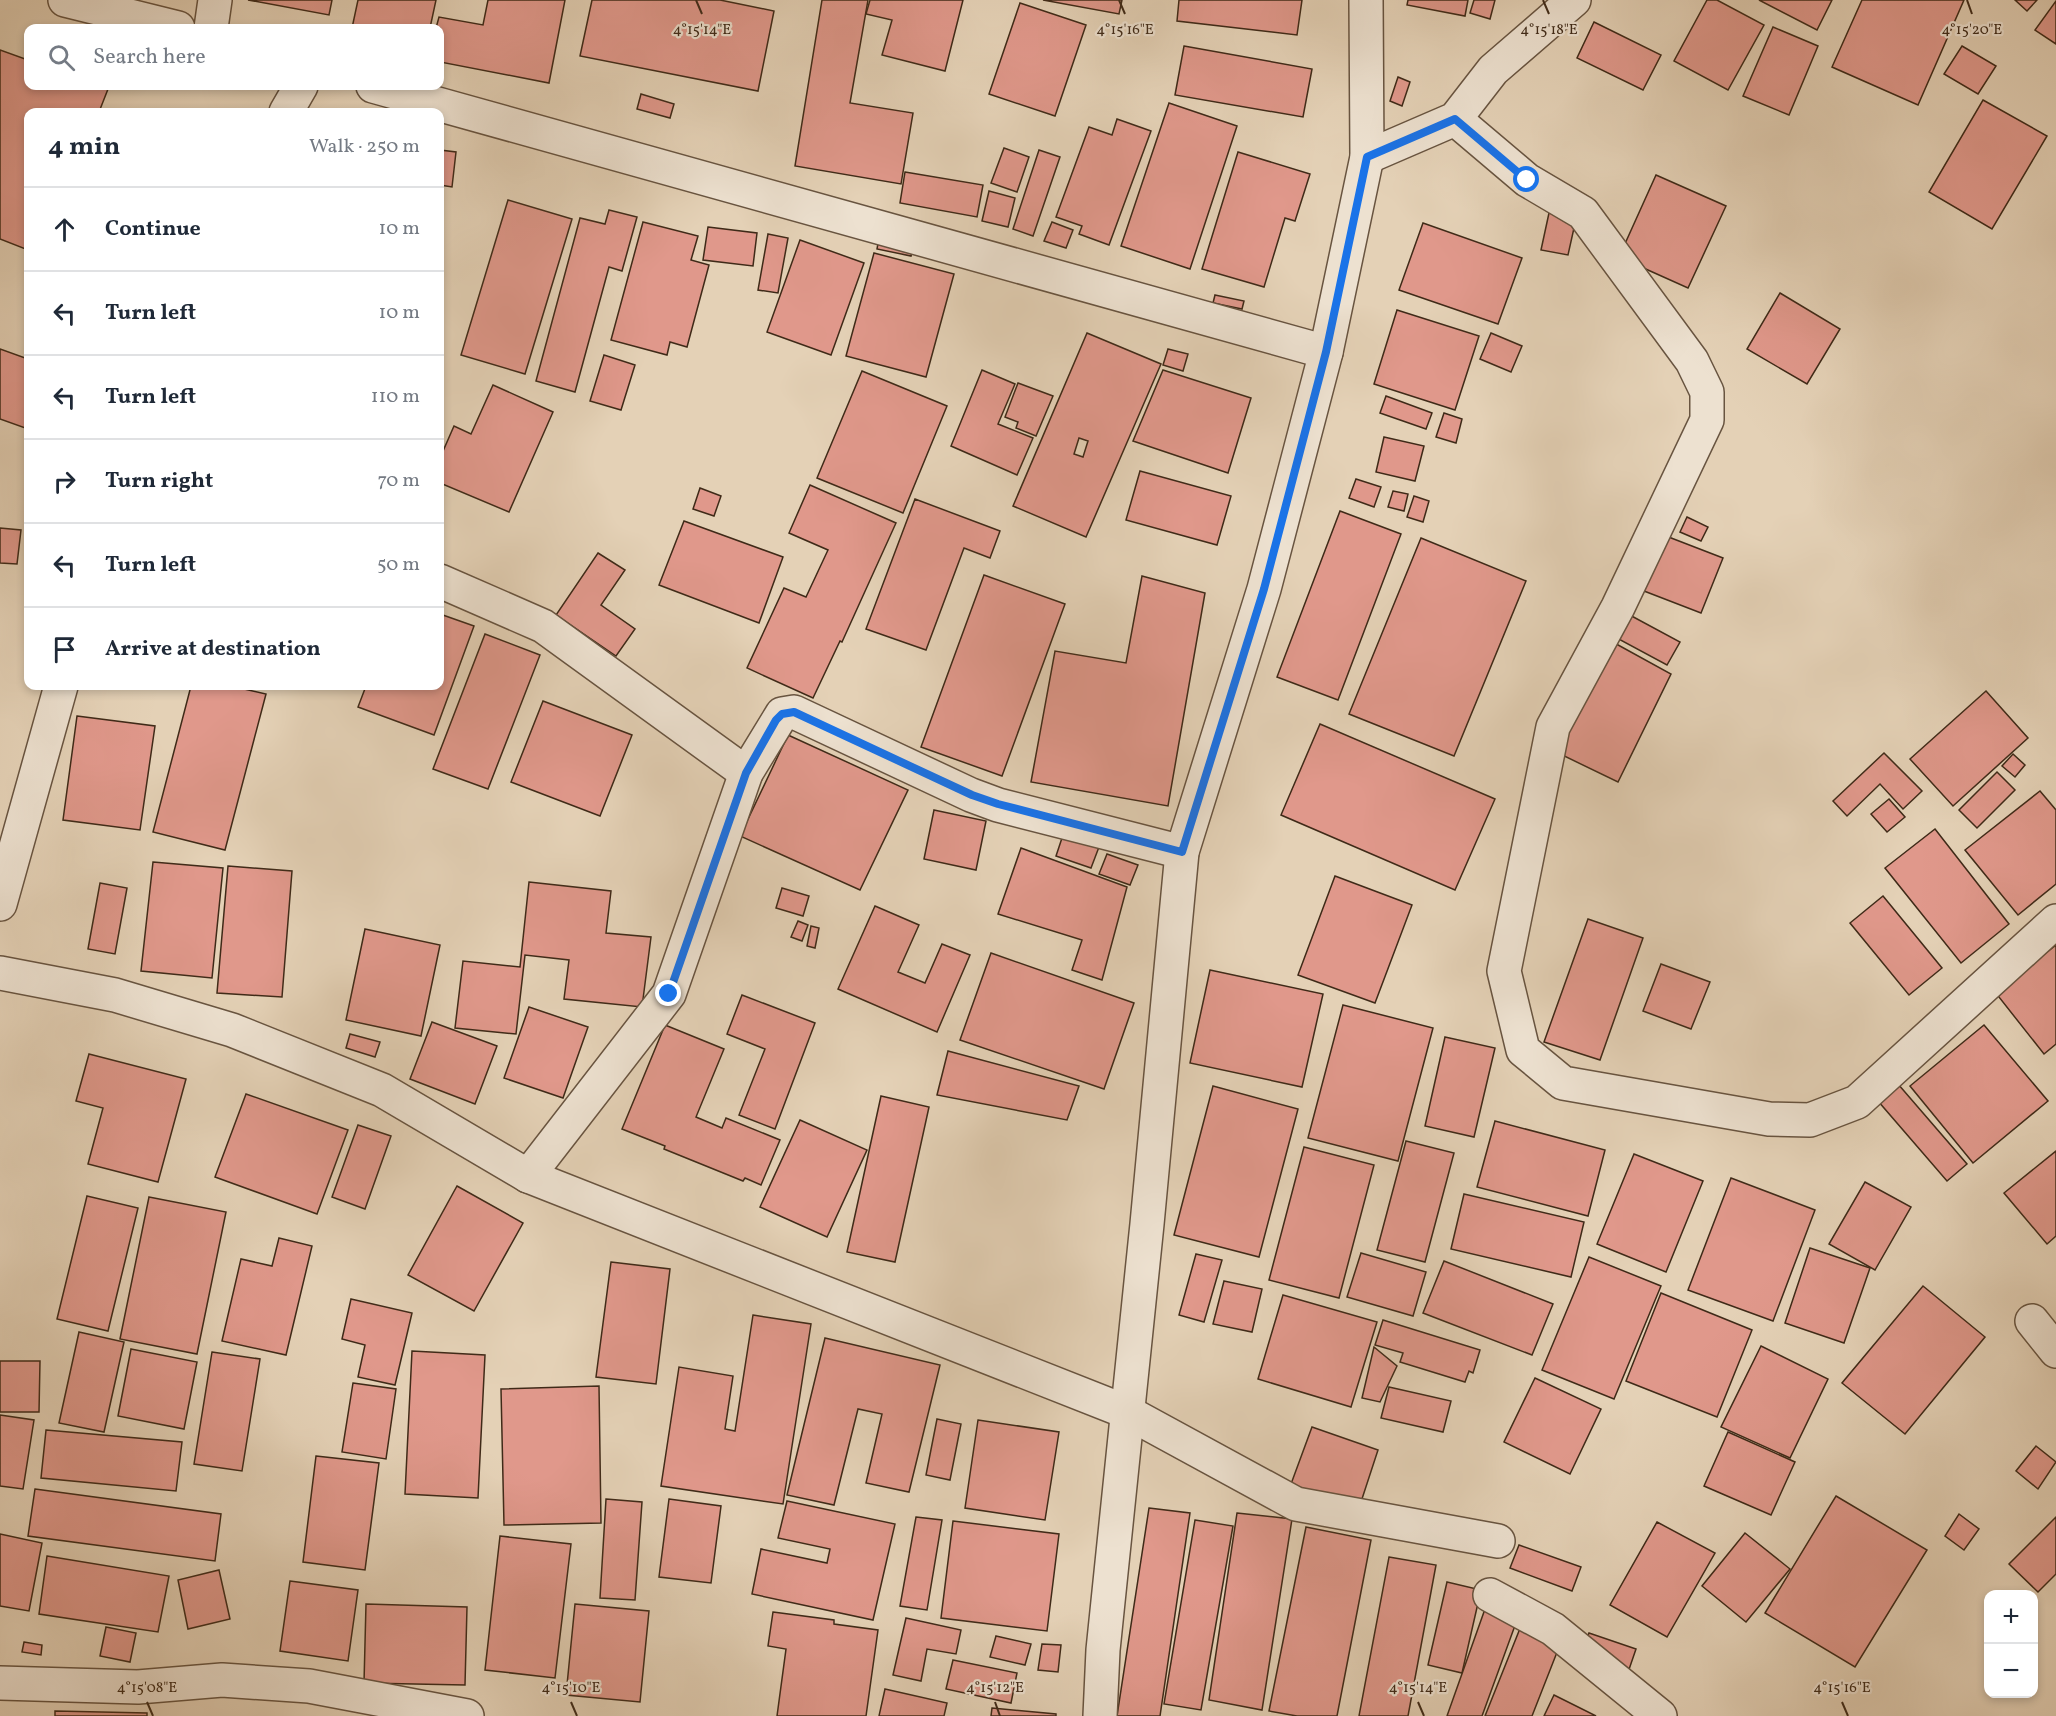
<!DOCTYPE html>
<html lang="en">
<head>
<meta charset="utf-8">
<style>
	body { margin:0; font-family:Vollkorn,serif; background:#f2f2f3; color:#1f2937 }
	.controls { position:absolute; right:18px; bottom:18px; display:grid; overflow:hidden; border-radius:12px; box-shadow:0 3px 9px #0003 }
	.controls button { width:54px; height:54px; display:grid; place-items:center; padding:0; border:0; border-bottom:2px solid #e0e1e3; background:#fff; color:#1f2937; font:30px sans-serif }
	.stop { position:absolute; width:18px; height:18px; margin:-14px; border:4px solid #1a73e8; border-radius:50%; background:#fff }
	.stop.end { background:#1a73e8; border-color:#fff; box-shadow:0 2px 6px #0008 }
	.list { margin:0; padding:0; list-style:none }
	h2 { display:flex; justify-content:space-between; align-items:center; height:78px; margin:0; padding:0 24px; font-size:26px }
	h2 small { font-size:20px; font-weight:400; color:#747a83 }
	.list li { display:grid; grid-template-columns:39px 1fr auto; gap:18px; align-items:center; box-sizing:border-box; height:84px; padding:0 24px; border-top:2px solid #e0e1e3 }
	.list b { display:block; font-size:22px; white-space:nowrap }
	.list em { font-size:20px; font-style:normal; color:#747a83 }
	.icon { flex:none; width:33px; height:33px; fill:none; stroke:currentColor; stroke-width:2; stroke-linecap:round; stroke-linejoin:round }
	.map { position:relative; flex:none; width:2056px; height:1716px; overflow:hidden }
	.search { position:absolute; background:#fff; box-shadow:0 3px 9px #0003; left:24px; top:24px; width:420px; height:66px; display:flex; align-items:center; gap:15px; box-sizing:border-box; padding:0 21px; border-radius:12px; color:#747a83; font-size:22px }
	.panel { position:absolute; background:#fff; box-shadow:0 3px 9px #0003; left:24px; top:108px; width:420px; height:582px; border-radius:12px }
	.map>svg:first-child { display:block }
	.building { fill:#e0988b; stroke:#3f2a18; stroke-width:1.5; fill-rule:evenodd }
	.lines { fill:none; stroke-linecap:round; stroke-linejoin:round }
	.minor-casing { stroke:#685440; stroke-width:36 }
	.minor { stroke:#ede1d0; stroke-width:33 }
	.route { stroke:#1a73e8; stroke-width:8 }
	.ticks { fill:none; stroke:#3f2a18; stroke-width:2 }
	.ticks-label { font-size:15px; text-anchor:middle; fill:#3f2a18; stroke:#ede1d0; stroke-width:4.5; stroke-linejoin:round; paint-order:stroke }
</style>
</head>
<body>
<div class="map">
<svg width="2056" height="1716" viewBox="0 0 2056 1716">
	<rect width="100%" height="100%" fill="#e4d1b6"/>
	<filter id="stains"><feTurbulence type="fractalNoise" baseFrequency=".00333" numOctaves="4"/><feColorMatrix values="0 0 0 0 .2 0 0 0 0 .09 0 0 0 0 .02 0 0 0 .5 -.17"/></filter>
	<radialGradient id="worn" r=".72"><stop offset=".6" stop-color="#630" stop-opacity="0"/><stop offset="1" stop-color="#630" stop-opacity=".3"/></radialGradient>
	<g class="building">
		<polygon points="248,0 332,0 329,15"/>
		<polygon points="358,0 436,0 430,28 352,28"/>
		<polygon points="488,0 565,0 549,83 440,62 440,28 436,28 439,17 483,25"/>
		<polygon points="592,0 720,0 774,11 758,91 580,56"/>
		<polygon points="822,0 868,0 850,103 913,113 901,184 795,166"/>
		<polygon points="870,0 963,0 945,71 882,55 892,20 866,14"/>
		<polygon points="1043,0 1122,0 1119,14"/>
		<polygon points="1179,0 1302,0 1297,35 1177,21"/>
		<polygon points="1408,0 1468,0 1465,16 1407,5"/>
		<polygon points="1474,0 1495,0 1490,19 1470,13"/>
		<polygon points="1707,0 1717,0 1764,25 1728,90 1674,61"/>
		<polygon points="1759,0 1832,0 1817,30"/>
		<polygon points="1862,0 1964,0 1918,105 1832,67"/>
		<polygon points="2015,0 2037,0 2027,11"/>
		<polygon points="2056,1 2056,44 2035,30"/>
		<polygon points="1020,3 1086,25 1055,116 989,94"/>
		<polygon points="1594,22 1661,55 1643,90 1577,58"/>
		<polygon points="1773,27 1818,46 1789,115 1743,96"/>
		<polygon points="1184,46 1312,69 1303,117 1175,95"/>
		<polygon points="1962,46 1996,66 1978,94 1944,74"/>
		<polygon points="0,50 28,60 28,86 97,86 108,89 99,112 28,112 28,250 0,239"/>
		<polygon points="1398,77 1410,82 1402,106 1390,101"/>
		<polygon points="641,94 674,104 670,118 637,109"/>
		<polygon points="1983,100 2047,136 1992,229 1929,192"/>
		<polygon points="1169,103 1237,126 1190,269 1121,246"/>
		<polygon points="1117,119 1151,131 1109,245 1079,234 1082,226 1056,217 1089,127 1112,135"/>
		<polygon points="1004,148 1029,157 1017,192 991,183"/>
		<polygon points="440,150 456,152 452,187 440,185"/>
		<polygon points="1039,150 1060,157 1033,236 1013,229"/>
		<polygon points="1238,152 1310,174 1295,221 1285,218 1264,287 1202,269"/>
		<polygon points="905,172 983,185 977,217 900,203"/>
		<polygon points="1656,175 1726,206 1688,288 1619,257"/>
		<polygon points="989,191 1015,198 1008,227 982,221"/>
		<polygon points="508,200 572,219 525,374 461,355"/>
		<polygon points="609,210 637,217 622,271 609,267 575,392 536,381 580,218 605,224"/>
		<polygon points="1549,213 1576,219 1568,255 1541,250"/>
		<polygon points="643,222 698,236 691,260 709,265 687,347 670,342 667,355 611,340"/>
		<polygon points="1052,222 1073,230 1066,248 1044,241"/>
		<polygon points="1423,223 1522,258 1498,324 1399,290"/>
		<polygon points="708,227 757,233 753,266 703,260"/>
		<polygon points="880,233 915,241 911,256 877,249"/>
		<polygon points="768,234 788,238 778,293 758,290"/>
		<polygon points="800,240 864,263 831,355 767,332"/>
		<polygon points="874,253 954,274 926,377 846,356"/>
		<polygon points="1780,293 1840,329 1807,384 1747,349"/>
		<polygon points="1215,295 1244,301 1242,309 1213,303"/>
		<polygon points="1397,310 1479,336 1455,410 1374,384"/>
		<path d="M1087,333l74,31 -75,173 -73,-31zM1079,438l9,3 -5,16 -9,-3z"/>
		<polygon points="1491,333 1522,346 1511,372 1480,359"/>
		<polygon points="0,349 28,359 28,429 0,419"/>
		<polygon points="1168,349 1188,354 1183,371 1163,365"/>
		<polygon points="604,355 635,365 621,410 590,401"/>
		<polygon points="982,370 1015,384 998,424 1033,438 1017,475 951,446"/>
		<polygon points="1163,370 1251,398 1228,473 1133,441"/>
		<polygon points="862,371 947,406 903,513 817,478"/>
		<polygon points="1018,383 1053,396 1036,436 1016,428 1018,422 1005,417"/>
		<polygon points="493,385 553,412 509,512 440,483 440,458 454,426 471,434"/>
		<polygon points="1386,396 1432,413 1426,429 1380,413"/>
		<polygon points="1444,413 1462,419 1456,443 1436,437"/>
		<polygon points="1384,437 1424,446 1415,481 1376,472"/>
		<polygon points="1140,471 1231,496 1217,545 1126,520"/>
		<polygon points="1356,479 1381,487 1374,507 1349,498"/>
		<polygon points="810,485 896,523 842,642 840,641 813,698 747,668 784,588 806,597 828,550 789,533"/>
		<polygon points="700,488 721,496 714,516 693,509"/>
		<polygon points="1393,491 1408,494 1404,511 1388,507"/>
		<polygon points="1414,496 1429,501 1423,522 1407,517"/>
		<polygon points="915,499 1000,531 990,558 964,548 926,650 866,629"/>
		<polygon points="1340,511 1401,534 1338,700 1277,677"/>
		<polygon points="1687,517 1708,527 1701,541 1680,532"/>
		<polygon points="684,521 783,557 759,623 659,585"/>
		<polygon points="0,528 21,530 17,564 0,563"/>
		<polygon points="1666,536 1723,558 1701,613 1644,591"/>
		<polygon points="1421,538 1526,581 1454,756 1349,714"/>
		<polygon points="598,553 625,570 601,605 635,629 616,656 556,615"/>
		<polygon points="984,575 1065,604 1002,776 921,747"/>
		<polygon points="1142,576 1205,593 1168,806 1031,782 1055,651 1126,663"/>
		<polygon points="1626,613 1680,642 1667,665 1613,636"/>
		<polygon points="440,614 474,626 434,735 358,707 366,686 440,686"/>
		<polygon points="485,634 540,655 488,789 433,769"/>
		<polygon points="1609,640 1671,674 1618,782 1556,752"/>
		<polygon points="191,686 231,686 266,694 225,850 153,832"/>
		<polygon points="1986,691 2028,738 1953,806 1910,759"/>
		<polygon points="543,701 632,735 600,816 511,782"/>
		<polygon points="77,716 155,726 140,830 63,820"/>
		<polygon points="1320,724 1495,799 1455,890 1281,815"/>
		<polygon points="788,735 908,790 860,890 740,836"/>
		<polygon points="1884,753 1922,791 1903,809 1880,784 1847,816 1833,801"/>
		<polygon points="2013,754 2025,765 2015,777 2002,766"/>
		<polygon points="1997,772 2015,790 1977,828 1959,810"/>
		<polygon points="2040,791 2056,810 2056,884 2018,915 1965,850"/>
		<polygon points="1889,799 1905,817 1887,832 1871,814"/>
		<polygon points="934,810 986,821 976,870 924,859"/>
		<polygon points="1935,829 2009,924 1961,963 1885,868"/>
		<polygon points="1063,835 1099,847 1091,868 1056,856"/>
		<polygon points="1021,848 1127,887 1102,980 1072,970 1082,940 998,914"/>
		<polygon points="1107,854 1138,865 1130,885 1099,874"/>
		<polygon points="153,862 223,868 212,978 141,971"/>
		<polygon points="228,866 292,871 282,997 217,993"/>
		<polygon points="1335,876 1412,905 1375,1003 1298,975"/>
		<polygon points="529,882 611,891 606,933 651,937 642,1007 564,999 569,960 525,955 516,1034 455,1028 463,961 520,967"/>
		<polygon points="100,883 127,888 115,954 88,949"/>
		<polygon points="782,888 809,896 803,916 776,908"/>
		<polygon points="1883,896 1942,968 1909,995 1850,923"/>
		<polygon points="875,906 919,925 898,972 925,983 942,944 970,955 937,1032 838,989"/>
		<polygon points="1588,919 1643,938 1600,1060 1544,1042"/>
		<polygon points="798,921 808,925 802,941 791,937"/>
		<polygon points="811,926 819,928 815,948 807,946"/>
		<polygon points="365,929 440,945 421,1036 346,1020"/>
		<polygon points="2056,945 2056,1044 2044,1054 1995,992"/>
		<polygon points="991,953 1134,1003 1104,1089 960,1040"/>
		<polygon points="1661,964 1710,982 1691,1029 1643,1011"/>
		<polygon points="1210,970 1323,994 1302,1087 1190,1063"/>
		<polygon points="742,995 815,1023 775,1129 739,1115 765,1049 727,1034"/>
		<polygon points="1343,1005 1433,1028 1398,1161 1308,1138"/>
		<polygon points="529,1007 588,1027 563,1098 504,1078"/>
		<polygon points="432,1022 497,1046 475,1104 410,1079"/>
		<polygon points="665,1025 724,1049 696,1117 722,1128 726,1118 780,1140 761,1185 745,1178 743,1181 664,1149 665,1146 622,1129"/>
		<polygon points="1984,1025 2048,1101 1973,1163 1910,1086"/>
		<polygon points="350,1034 380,1042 375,1057 346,1048"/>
		<polygon points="1445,1037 1495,1048 1474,1137 1425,1126"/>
		<polygon points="948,1051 1079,1086 1067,1120 937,1095"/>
		<polygon points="89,1054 186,1079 158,1182 88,1164 103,1108 76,1101"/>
		<polygon points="1898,1084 1967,1164 1947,1181 1878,1101"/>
		<polygon points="1213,1086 1298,1109 1259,1257 1174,1235"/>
		<polygon points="246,1094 348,1130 317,1214 215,1177"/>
		<polygon points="881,1096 929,1107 895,1262 847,1252"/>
		<polygon points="800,1120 867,1150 827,1237 760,1207"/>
		<polygon points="1495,1121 1605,1150 1588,1216 1477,1187"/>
		<polygon points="358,1125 391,1136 365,1209 332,1197"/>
		<polygon points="1406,1141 1454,1153 1425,1262 1377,1250"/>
		<polygon points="1304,1147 1374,1165 1339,1298 1269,1280"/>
		<polygon points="2056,1151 2056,1236 2047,1244 2004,1193"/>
		<polygon points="1634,1154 1703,1181 1666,1272 1597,1244"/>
		<polygon points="1731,1178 1815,1210 1773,1321 1688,1290"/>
		<polygon points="1865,1182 1911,1207 1875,1270 1829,1244"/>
		<polygon points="457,1186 523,1223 474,1311 408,1275"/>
		<polygon points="1464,1194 1584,1222 1571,1277 1451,1249"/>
		<polygon points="87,1196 138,1208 108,1331 57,1319"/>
		<polygon points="149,1197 226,1212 197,1354 120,1339"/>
		<polygon points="279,1238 312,1246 286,1355 222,1341 241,1259 272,1266"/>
		<polygon points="1810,1248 1870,1268 1844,1343 1785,1323"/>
		<polygon points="1361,1253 1426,1272 1413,1316 1347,1297"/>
		<polygon points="1196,1254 1222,1260 1204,1322 1179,1315"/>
		<polygon points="1589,1257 1661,1286 1614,1399 1542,1370"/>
		<polygon points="1444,1261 1553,1304 1532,1355 1423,1313"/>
		<polygon points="611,1262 670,1269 656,1384 596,1377"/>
		<polygon points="1224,1281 1262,1289 1252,1332 1213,1324"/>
		<polygon points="1923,1286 1985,1337 1905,1434 1842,1383"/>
		<polygon points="1661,1293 1752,1330 1717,1417 1626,1381"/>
		<polygon points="1283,1295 1377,1322 1351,1407 1258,1379"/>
		<polygon points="351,1299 412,1313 395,1385 358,1377 365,1345 342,1339"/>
		<polygon points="753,1315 811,1324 783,1504 661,1486 679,1367 733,1376 725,1429 735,1431"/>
		<polygon points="1383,1320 1480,1350 1473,1373 1469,1371 1465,1382 1400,1362 1403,1353 1375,1345"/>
		<polygon points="79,1332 124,1342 104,1432 59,1423"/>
		<polygon points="825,1338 940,1365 909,1492 866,1483 882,1414 858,1409 834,1505 787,1495"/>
		<polygon points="1761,1346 1828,1379 1790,1458 1721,1427"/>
		<polygon points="1374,1347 1397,1366 1380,1402 1362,1398"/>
		<polygon points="131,1349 197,1362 184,1429 118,1416"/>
		<polygon points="412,1351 485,1355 478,1498 405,1494"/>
		<polygon points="212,1352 260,1359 242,1471 194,1464"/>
		<polygon points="0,1361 40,1361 39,1412 0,1412"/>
		<polygon points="1535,1378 1601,1409 1570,1474 1504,1442"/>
		<polygon points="353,1383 396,1389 386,1459 342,1452"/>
		<polygon points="599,1386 601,1523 504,1525 501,1389"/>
		<polygon points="1389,1387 1451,1401 1443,1432 1381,1418"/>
		<polygon points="0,1415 34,1420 23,1489 0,1486"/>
		<polygon points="937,1419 961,1424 950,1480 926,1475"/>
		<polygon points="978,1420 1059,1432 1045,1520 965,1508"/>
		<polygon points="1312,1427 1378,1450 1359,1508 1291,1484"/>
		<polygon points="46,1430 182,1442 176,1491 41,1478"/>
		<polygon points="1728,1432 1795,1462 1771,1515 1704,1486"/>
		<polygon points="2036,1446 2056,1462 2038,1489 2016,1471"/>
		<polygon points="316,1456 379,1463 365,1570 303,1562"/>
		<polygon points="35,1489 221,1514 215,1561 28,1536"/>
		<polygon points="1836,1496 1927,1550 1855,1667 1765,1613"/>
		<polygon points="606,1499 642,1502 635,1600 600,1598"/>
		<polygon points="669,1499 721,1506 711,1583 659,1577"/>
		<polygon points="787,1501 895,1524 873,1620 752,1594 761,1549 827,1563 830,1549 778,1538"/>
		<polygon points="1149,1508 1190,1513 1160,1716 1117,1716"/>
		<polygon points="1237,1513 1292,1519 1262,1710 1209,1700"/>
		<polygon points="1959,1514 1979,1529 1964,1550 1945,1536"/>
		<polygon points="916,1517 942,1520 927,1610 900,1606"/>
		<polygon points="2056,1517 2056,1574 2038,1592 2009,1564"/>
		<polygon points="1195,1520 1233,1526 1201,1710 1164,1704"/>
		<polygon points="953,1521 1059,1534 1047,1631 941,1618"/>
		<polygon points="1657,1522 1715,1553 1667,1637 1610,1605"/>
		<polygon points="1306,1527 1371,1540 1337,1716 1297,1716 1269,1711"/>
		<polygon points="1745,1533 1790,1569 1746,1622 1702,1586"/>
		<polygon points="0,1534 42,1543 29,1611 0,1606"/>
		<polygon points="500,1536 571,1544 555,1678 485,1670"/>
		<polygon points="1519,1545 1581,1567 1572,1591 1510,1568"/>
		<polygon points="47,1556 169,1576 158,1632 39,1614"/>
		<polygon points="1389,1557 1436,1565 1408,1716 1359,1716"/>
		<polygon points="219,1570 230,1619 188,1629 178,1580"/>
		<polygon points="290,1581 358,1590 348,1661 280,1651"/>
		<polygon points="1447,1582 1481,1590 1462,1673 1428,1665"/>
		<polygon points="366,1604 467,1607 465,1685 364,1683"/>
		<polygon points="575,1604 649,1611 640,1702 566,1695"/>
		<polygon points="1485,1609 1517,1620 1482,1716 1447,1716"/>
		<polygon points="773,1612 834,1620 834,1624 878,1630 866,1716 777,1716 786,1649 768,1646"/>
		<polygon points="906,1618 961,1630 956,1654 927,1649 921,1681 893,1675"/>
		<polygon points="1523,1621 1563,1637 1532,1716 1485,1716"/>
		<polygon points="106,1627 136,1633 130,1662 100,1656"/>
		<polygon points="1589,1633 1636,1649 1624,1684 1576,1668"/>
		<polygon points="996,1636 1031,1644 1025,1665 990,1657"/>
		<polygon points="24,1642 42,1645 41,1655 22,1652"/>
		<polygon points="1042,1644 1061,1645 1058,1672 1038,1670"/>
		<polygon points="953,1660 1017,1673 1011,1703 946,1689"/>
		<polygon points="885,1689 947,1703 944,1716 879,1716"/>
		<polygon points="1554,1695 1596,1716 1544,1716"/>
		<polygon points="992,1708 1056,1714 1056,1716 991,1716"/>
		<polygon points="55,1711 147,1713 147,1716 55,1716"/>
	</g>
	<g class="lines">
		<defs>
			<g id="minor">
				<polyline points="65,0 178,28"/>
				<polyline points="211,28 215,0"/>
				<polyline points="373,86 1326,352"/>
				<polyline points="286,112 301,86"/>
				<polyline points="1455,119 1527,180 1583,213 1692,361 1707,392 1707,420 1618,607 1553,727 1504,971 1523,1050 1563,1083 1769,1119 1810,1120 1857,1102 2056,921"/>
				<polyline points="1367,157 1455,119 1493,70 1574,0"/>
				<polyline points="440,581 543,626 746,773"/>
				<polyline points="0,904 61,686"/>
				<polyline points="0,973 115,995 232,1030 382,1090 528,1176 1127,1412 1296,1504 1498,1541"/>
				<polyline points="528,1176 669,994 746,773 782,714 794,712 971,795 998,805 1182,852"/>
				<polyline points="2032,1321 2056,1351"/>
				<polyline points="1490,1595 1553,1629 1660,1716"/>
				<polyline points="0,1683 138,1687 222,1680 309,1686 467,1716"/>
				<polyline points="1100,1716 1103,1650 1147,1224 1182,852 1264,589 1326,352 1367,157 1366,0"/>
			</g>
		</defs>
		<use href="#minor" class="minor-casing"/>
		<use href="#minor" class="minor"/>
	</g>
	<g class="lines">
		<polyline class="route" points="669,994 746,773 776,720 782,714 794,712 972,795 998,804 1182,852 1264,589 1326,352 1367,157 1455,119 1527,180"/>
	</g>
	<path class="ticks" d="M696,0l6,14M1119,0l6,14M1543,0l6,14M1967,0l5,14M147,1702l6,14M571,1702l6,14M995,1702l5,14M1418,1702l6,14M1842,1702l6,14"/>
	<g class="ticks-label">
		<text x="702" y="34">4°15'14"E</text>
		<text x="1125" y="34">4°15'16"E</text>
		<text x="1549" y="34">4°15'18"E</text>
		<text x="1972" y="34">4°15'20"E</text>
		<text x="147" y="1692">4°15'08"E</text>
		<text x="571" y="1692">4°15'10"E</text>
		<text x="995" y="1692">4°15'12"E</text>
		<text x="1418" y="1692">4°15'14"E</text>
		<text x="1842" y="1692">4°15'16"E</text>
	</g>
	<rect width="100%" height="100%" filter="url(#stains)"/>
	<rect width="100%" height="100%" fill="url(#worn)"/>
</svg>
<div class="controls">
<button>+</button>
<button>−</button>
</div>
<div class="stop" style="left:1527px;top:180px"></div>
<div class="stop end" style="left:669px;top:994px"></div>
<div class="search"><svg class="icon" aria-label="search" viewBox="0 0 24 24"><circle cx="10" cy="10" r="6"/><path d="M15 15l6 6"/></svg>Search here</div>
<section class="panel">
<h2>4 min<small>Walk · 250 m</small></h2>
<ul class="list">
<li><svg class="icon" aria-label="ahead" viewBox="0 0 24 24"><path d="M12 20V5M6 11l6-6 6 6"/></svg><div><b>Continue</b></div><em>10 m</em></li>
<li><svg class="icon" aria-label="left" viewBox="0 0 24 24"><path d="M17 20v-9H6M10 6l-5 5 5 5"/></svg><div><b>Turn left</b></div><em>10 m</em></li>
<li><svg class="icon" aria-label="left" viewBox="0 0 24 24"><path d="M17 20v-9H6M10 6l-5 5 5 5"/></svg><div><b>Turn left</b></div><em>110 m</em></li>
<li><svg class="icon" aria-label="right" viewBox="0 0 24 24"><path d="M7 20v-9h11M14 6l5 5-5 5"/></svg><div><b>Turn right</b></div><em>70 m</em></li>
<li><svg class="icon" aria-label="left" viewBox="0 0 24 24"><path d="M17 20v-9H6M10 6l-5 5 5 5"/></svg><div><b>Turn left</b></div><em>50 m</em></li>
<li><svg class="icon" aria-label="arrive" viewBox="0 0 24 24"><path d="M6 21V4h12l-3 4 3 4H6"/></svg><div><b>Arrive at destination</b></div></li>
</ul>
</section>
</div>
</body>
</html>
